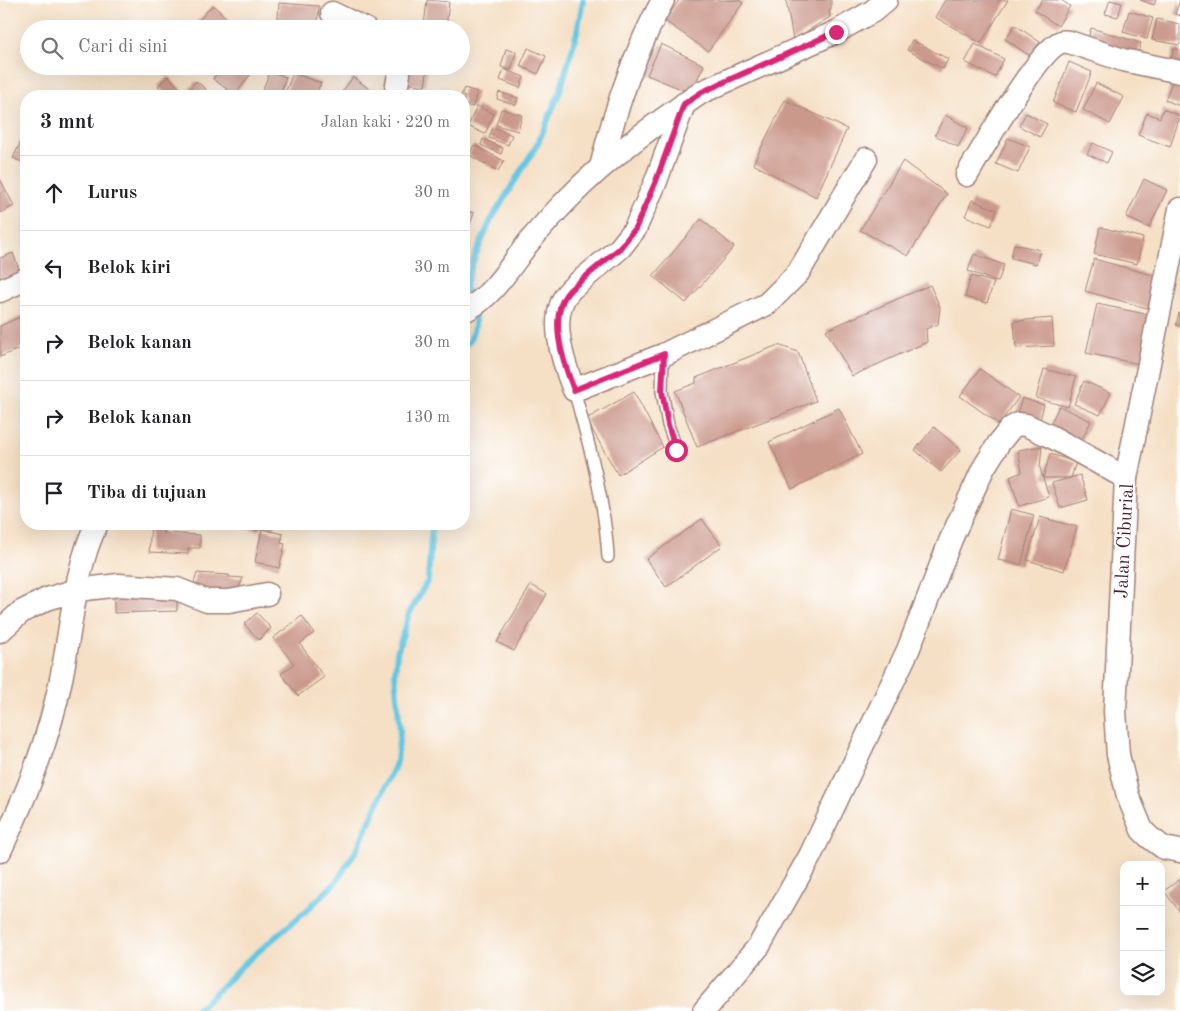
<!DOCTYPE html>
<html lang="id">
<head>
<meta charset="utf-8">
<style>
	body { margin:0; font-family:"Old Standard TT",serif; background:#f6f6f6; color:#202124 }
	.controls { position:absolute; right:15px; bottom:15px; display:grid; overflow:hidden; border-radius:10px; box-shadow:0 5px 20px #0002 }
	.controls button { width:45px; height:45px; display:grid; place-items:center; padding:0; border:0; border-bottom:1px solid #e0e0e0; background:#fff; color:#202124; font:25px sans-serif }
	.stop { position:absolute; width:15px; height:15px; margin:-11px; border:4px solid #db2777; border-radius:50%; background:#fff }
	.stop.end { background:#db2777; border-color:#fff; box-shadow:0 1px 5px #0008 }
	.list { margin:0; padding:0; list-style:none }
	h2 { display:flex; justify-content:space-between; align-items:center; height:65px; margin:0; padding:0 20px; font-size:21px }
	h2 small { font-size:16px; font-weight:400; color:#757577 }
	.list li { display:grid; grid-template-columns:32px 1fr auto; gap:15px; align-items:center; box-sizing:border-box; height:75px; padding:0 20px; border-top:1px solid #e0e0e0 }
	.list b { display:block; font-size:19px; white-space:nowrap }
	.list em { font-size:16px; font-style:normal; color:#757577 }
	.icon { flex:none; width:28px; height:28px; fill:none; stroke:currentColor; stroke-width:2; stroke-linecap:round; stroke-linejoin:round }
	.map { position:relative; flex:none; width:1180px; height:1011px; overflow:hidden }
	.search { position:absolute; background:#fff; box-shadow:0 5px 20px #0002; left:20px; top:20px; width:450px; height:55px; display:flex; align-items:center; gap:12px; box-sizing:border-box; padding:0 18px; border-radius:28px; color:#757577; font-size:19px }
	.panel { position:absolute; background:#fff; box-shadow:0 5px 20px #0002; left:20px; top:90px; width:450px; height:440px; border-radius:20px }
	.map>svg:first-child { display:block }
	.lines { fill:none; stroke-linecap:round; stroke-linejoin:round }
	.stream { stroke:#64c6e1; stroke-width:6 }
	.building { fill:#cb998c }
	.lane-casing { stroke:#a08078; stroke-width:14 }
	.street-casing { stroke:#a08078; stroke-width:25 }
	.lane { stroke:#fff; stroke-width:11 }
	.street { stroke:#fff; stroke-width:22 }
	.route { stroke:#db2777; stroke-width:6 }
	.labels { text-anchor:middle; stroke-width:4; stroke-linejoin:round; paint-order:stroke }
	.street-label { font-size:19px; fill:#4a1f2b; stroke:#fff }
</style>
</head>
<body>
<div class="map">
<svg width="1180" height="1011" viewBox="0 0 1180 1011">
	<rect width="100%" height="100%" fill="#fff"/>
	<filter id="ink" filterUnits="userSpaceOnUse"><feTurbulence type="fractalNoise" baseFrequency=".02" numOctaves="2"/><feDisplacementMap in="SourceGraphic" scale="10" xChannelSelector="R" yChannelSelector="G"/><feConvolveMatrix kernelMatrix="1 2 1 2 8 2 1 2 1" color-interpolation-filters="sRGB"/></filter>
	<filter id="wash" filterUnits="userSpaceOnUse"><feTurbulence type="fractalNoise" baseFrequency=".0096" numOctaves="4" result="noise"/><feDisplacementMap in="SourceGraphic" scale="20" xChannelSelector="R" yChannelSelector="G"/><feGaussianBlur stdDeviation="1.12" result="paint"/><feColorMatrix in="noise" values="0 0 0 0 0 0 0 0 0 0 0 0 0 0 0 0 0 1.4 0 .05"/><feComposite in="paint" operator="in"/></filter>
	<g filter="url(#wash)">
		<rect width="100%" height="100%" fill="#f5e0c6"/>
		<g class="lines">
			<g class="stream">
				<polyline points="464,345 469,342 475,325 475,315 465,286 475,256 491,220 538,143 560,91 577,32 583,0"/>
				<polyline points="194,1011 204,1004 245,963 306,911 336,882 357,849 397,761 400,731 395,673 397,653 409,614 428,580 432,524"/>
			</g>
		</g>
		<g id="blocks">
			<g class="building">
				<polygon points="427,0 449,2 446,29 424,26"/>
				<polygon points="679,0 738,0 743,3 708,51 665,21"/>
				<polygon points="786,0 831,0 831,10 829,11 830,17 793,40"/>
				<polygon points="945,0 1008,0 981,43 935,17"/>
				<polygon points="1042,0 1061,0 1070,6 1058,26 1035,11"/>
				<polygon points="1110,0 1122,3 1118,17 1105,14"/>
				<polygon points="1140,0 1156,0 1154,5"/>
				<polygon points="1180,0 1180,16 1175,14"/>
				<polygon points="279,3 319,6 317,29 277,29"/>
				<polygon points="213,5 230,21 223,29 194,29 192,27"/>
				<polygon points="1129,11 1153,18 1147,39 1123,32"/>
				<polygon points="1157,19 1180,24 1180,45 1152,40"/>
				<polygon points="1015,25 1040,42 1030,56 1005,39"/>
				<polygon points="1091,28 1141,43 1136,60 1086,46"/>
				<polygon points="912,40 948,59 943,69 907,50"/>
				<polygon points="661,44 704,65 691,93 647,75"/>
				<polygon points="975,44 1004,59 995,77 965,62"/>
				<polygon points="528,48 546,56 538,74 520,66"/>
				<polygon points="506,49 516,52 511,70 501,67"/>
				<polygon points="1174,49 1180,50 1180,65 1170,63"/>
				<polygon points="1069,62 1092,72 1076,112 1053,103"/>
				<polygon points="222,66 247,66 253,71 235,95 213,79"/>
				<polygon points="407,66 428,66 425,86 405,83"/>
				<polygon points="504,69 524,77 520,88 500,80"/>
				<polygon points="270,71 286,77 280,95 263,89"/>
				<polygon points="293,73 321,83 315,96 284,96"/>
				<polygon points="168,76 181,89 174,96 168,96 158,86"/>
				<polygon points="353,77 379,96 339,96"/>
				<polygon points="1174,77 1180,80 1180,106 1165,100"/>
				<polygon points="196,81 206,89 200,96 190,96 186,93"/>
				<polygon points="1096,83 1124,97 1110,124 1083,110"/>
				<polygon points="464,88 477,92 473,107 464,105 464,96 461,96"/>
				<polygon points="499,92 518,98 516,105 497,99"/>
				<polygon points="785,100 847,129 816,197 753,164"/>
				<polygon points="477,106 494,114 485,134 468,126"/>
				<polygon points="501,109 522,115 518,131 496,125"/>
				<polygon points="1163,109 1180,116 1170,147 1138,135 1147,113 1160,118"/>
				<polygon points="1026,113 1047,124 1040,137 1019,126"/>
				<polygon points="945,115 968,128 958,147 935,135"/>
				<polygon points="493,127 512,135 508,145 489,138"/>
				<polygon points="26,131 26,164 13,158"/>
				<polygon points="1008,138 1030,147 1018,173 996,164"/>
				<polygon points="483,139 503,148 501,154 481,145"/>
				<polygon points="1093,143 1112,152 1107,163 1087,154"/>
				<polygon points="474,145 504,161 498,171 469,155"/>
				<polygon points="903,161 947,194 908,256 860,230"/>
				<polygon points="0,179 14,206 0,213"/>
				<polygon points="1144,179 1167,190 1149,228 1126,217"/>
				<polygon points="972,200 997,210 991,226 965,216"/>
				<polygon points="464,210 474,213 466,236 464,235"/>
				<polygon points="701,219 734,247 686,303 653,276"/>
				<polygon points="1100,227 1143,238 1137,264 1094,254"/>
				<polygon points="1014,244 1040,250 1036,264 1011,258"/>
				<polygon points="13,253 21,275 0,283 0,258"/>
				<polygon points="974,254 1004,265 998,282 968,271"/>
				<polygon points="1094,259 1163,278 1154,310 1085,291"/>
				<polygon points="971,276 994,282 987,303 965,297"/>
				<polygon points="930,285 940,307 938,324 926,329 927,342 852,376 826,330"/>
				<polygon points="1097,304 1155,316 1144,365 1086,353"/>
				<polygon points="1179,313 1180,313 1180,326 1176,325"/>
				<polygon points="26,314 26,346 0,357 0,326"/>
				<polygon points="1052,318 1054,346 1016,348 1014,321"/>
				<polygon points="778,345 798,352 816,401 697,447 675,391 696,383 696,378"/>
				<polygon points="980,369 1019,397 999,424 960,396"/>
				<polygon points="1044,369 1076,377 1068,407 1036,398"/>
				<polygon points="1084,381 1111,393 1100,415 1074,404"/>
				<polygon points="634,392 663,447 618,475 586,419"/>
				<polygon points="1022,398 1044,405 1038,427 1015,420"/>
				<polygon points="1059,406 1091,421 1078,448 1046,433"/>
				<polygon points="839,408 862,454 792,489 769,442"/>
				<polygon points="934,427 961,450 941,472 915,450"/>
				<polygon points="1042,446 1040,468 1043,478 1050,454 1076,462 1071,478 1043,478 1049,497 1019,506 1010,477 1022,472 1018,450"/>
				<polygon points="1080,475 1088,500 1060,508 1052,483"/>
				<polygon points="1011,509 1034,515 1021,565 998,560"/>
				<polygon points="1040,517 1077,527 1064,571 1027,560"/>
				<polygon points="702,519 722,546 666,587 646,559"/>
				<polygon points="151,524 163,524 163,533 200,535 200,548 188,548 188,554 149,552"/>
				<polygon points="228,524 275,524 274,528 260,526 259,531"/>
				<polygon points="262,529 283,534 281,543 285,544 279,568 255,562"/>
				<polygon points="197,573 229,575 229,577 243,578 238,590 192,590"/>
				<polygon points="531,585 547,594 514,651 497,642"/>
				<polygon points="162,595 177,598 177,611 114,613 114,596"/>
				<polygon points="257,613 271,628 259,640 244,624"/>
				<polygon points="302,616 314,633 300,644 324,677 298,696 281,674 294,664 273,638"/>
				<polygon points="1180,879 1180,912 1164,891"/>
			</g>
		</g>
	</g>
	<g filter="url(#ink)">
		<use href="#blocks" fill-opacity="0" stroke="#a08078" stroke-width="1"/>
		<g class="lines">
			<defs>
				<g id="lane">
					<polyline points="663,355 662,391 668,425 677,450"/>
					<path d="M574,390c15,54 31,111 34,167"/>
				</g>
				<g id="street">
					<polyline points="332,13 365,29"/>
					<polyline points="395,96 399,74 398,66"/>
					<path d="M684,104l-28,77 -21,48 -15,19 -49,41c-25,24 -8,73 3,101l89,-35 104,-51 31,-31 68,-114"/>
					<path d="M601,167c14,-58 33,-114 62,-167"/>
					<path d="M967,175c14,-24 72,-126 94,-133 3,-1 5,0 8,0l54,18 57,12"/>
					<polyline points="1180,209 1126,478 1115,711 1118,755 1128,796 1142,830 1149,837 1164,848 1180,851"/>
					<polyline points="0,291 26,279"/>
					<path d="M464,311c28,-13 46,-45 65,-69 12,-14 25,-29 38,-42 39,-41 88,-76 135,-108l134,-60 37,-21 13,-11"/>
					<polyline points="0,631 21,612 47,599 77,590 119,585 177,589 207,601 229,601 267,594"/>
					<path d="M0,851c26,-55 49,-111 61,-172 10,-47 14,-114 36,-155"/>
					<polyline points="704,1011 759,946 810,856 908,650 951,539 983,469 999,443 1011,428 1018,424 1026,425 1052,437 1126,478"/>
				</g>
			</defs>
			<use href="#lane" class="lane-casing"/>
			<use href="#street" class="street-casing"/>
			<use href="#lane" class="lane"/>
			<use href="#street" class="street"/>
		</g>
	</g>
	<g class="lines" filter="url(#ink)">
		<path class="route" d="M676,450l-8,-25 -6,-34 2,-37 -90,36c-11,-28 -28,-77 -3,-101l49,-41 15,-19 21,-48 28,-77 18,-12 134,-60"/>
	</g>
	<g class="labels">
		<g class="street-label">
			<text transform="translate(1123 541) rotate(-87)" y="7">Jalan Ciburial</text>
		</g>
	</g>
</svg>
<div class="controls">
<button>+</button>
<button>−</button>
<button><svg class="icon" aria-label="layers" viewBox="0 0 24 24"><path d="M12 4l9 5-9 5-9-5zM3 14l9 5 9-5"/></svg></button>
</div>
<div class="stop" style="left:676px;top:450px"></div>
<div class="stop end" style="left:836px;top:32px"></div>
<div class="search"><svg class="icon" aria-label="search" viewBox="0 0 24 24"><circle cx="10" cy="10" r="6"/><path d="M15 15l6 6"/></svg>Cari di sini</div>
<section class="panel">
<h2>3 mnt<small>Jalan kaki · 220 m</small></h2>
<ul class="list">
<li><svg class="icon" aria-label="ahead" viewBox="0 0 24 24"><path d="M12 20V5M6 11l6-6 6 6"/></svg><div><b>Lurus</b></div><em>30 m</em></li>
<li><svg class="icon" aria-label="left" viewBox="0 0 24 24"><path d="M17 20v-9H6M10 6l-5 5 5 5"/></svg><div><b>Belok kiri</b></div><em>30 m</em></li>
<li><svg class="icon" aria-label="right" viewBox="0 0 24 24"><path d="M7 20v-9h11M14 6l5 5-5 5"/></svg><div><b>Belok kanan</b></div><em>30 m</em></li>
<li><svg class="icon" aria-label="right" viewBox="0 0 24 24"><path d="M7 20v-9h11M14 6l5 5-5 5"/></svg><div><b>Belok kanan</b></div><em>130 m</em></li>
<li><svg class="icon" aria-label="arrive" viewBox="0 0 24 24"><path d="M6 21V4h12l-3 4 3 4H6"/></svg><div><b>Tiba di tujuan</b></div></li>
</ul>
</section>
</div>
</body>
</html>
